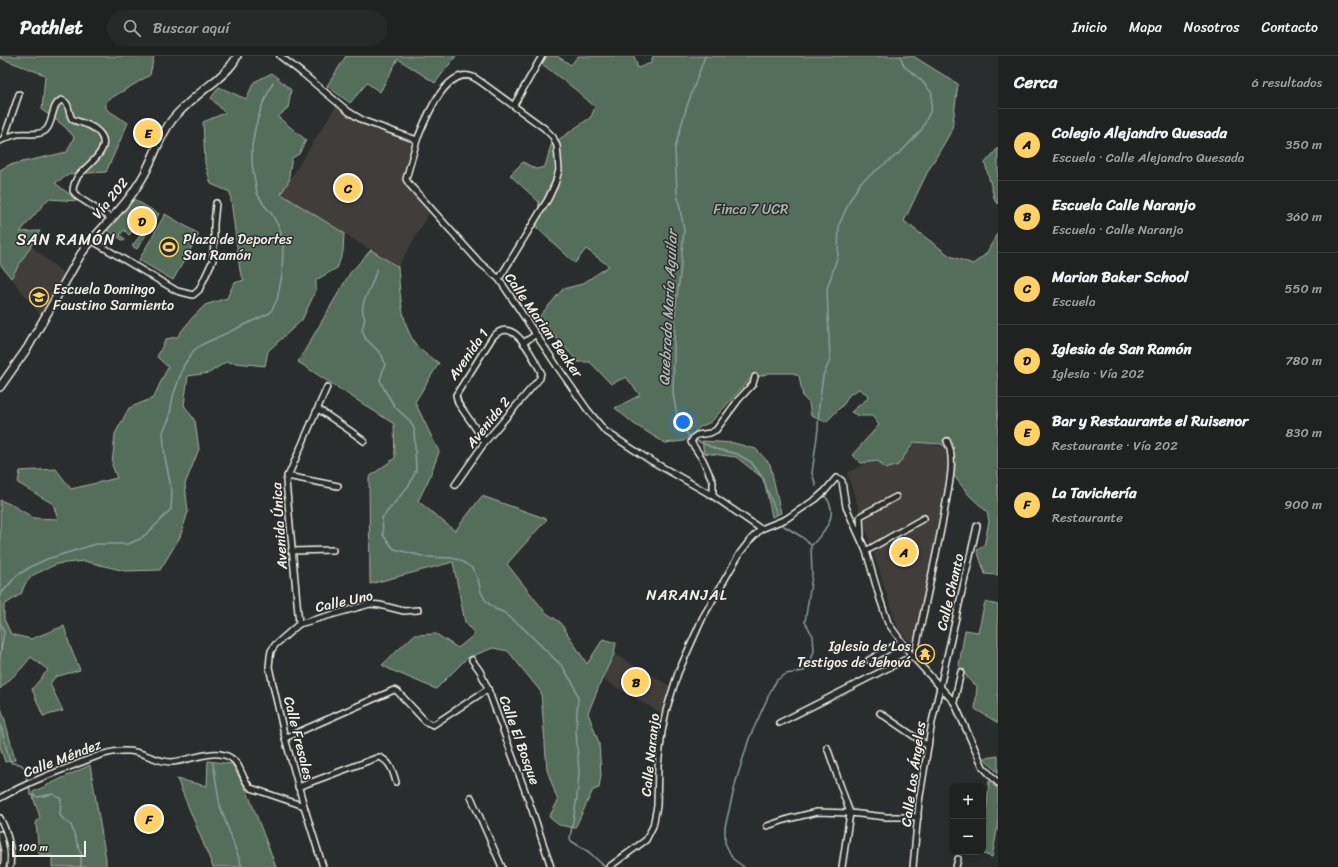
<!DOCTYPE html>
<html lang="es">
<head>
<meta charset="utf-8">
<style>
	body { margin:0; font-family:Sriracha,sans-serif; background:#282a2a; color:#f1f3f6 }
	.controls { position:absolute; right:12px; bottom:12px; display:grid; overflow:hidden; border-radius:8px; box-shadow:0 2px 6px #0003 }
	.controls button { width:36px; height:36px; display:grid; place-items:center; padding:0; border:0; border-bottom:1px solid #3d3f40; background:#202222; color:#f1f3f6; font:20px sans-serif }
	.scale { position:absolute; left:12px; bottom:10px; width:74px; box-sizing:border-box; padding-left:4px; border:2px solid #f4f1e8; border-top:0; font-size:11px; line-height:14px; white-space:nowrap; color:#f4f1e8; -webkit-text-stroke:3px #2a2d2e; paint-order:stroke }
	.you { position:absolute; left:683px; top:366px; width:14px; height:14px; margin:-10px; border:3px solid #fff; border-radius:50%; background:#1a73e8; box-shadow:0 0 0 6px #1a73e833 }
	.badge { display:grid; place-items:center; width:26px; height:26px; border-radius:50%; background:#ffd166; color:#111; font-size:13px; font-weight:700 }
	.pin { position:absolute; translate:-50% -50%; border:2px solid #fff; box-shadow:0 1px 4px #0006 }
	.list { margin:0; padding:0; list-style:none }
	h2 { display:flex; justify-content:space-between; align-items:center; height:52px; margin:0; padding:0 16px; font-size:17px }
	h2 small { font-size:13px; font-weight:400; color:#a2a4a5 }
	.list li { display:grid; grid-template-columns:26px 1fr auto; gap:12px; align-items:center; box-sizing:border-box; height:72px; padding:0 16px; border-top:1px solid #3d3f40 }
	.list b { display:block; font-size:15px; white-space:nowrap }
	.list p { margin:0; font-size:13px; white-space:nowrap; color:#a2a4a5 }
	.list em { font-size:13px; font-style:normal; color:#a2a4a5 }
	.icon { flex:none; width:22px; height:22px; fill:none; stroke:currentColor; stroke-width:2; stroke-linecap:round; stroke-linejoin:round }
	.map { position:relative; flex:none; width:998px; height:811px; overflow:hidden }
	header { display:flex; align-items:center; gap:24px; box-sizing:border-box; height:56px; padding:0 20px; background:#202222; border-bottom:1px solid #3d3f40 }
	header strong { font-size:19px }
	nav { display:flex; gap:22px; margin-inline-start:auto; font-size:14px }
	.search { width:280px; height:36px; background:#282a2a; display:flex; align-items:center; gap:10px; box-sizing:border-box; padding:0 14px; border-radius:22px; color:#a2a4a5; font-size:15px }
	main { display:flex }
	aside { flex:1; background:#202222 }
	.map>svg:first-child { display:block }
	.built { fill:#403d3b }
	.green { fill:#556e5c; stroke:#a4b0a2 }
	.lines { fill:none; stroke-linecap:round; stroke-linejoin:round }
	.stream { stroke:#8c9d9b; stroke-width:1.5 }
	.minor-casing { stroke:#f4f1e8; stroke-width:8 }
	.secondary-casing { stroke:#f4f1e8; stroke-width:10 }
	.minor { stroke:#2a2d2e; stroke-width:5 }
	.secondary { stroke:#2a2d2e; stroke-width:7 }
	.labels { text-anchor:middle; stroke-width:3; stroke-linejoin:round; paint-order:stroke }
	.street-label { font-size:14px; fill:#f4f1e8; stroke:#2a2d2e }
	.park-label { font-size:14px; fill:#acb6a9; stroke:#2a2d2e }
	.poi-label { font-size:14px; fill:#f4f1e8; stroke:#2a2d2e; text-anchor:start }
	.water-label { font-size:15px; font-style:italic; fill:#afb9b5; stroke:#2a2d2e }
	.neighbourhood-label { font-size:15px; letter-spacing:1px; fill:#f4f1e8; stroke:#2a2d2e }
	.quarter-label { font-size:16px; letter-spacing:1px; fill:#f4f1e8; stroke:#2a2d2e }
</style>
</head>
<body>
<header>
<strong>Pathlet</strong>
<div class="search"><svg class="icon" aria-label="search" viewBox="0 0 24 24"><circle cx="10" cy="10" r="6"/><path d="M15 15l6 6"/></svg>Buscar aquí</div>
<nav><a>Inicio</a><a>Mapa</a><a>Nosotros</a><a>Contacto</a></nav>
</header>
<main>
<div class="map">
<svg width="998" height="811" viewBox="0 0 998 811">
	<rect width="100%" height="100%" fill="#2a2d2e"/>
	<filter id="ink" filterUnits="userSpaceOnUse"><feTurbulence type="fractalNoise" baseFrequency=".025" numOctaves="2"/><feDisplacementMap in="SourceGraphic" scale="8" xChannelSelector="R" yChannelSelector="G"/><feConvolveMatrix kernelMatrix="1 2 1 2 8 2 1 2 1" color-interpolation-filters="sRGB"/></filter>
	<g filter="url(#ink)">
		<g class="built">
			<polygon points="336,50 365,66 414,85 404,125 431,154 398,211 281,138"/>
			<polygon points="31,190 64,218 41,260 11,222"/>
			<polygon points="914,382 959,396 912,588 899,575 847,417"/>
			<polygon points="614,598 670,630 661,657 602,623"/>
		</g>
		<g class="green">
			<polygon points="0,0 154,0 150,19 106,45 106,53 128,67 106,116 70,118 55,127 78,145 48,143 20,176 40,175 11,222 0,208 0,114 9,109 67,96 74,81 64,70 42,54 45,19 0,2"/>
			<polygon points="346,0 456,0 435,27 398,3 380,36 367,27 350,47 327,30"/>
			<polygon points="547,0 557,0 571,9 578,0 634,0 638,12 651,7 653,0 913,0 958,28 952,74 928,115 904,165 950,200 973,208 986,198 998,176 998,519 985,518 977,494 984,490 989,465 987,456 969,439 951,416 953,397 941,388 914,386 898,409 886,413 878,405 861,407 852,399 879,369 872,360 859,360 851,356 868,342 867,338 859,333 849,339 844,348 826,366 811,360 809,347 803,341 799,320 793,317 769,317 749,324 711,366 700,371 684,385 665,387 634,368 615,352 640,339 626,321 611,328 590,306 578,306 538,262 563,233 582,228 609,210 586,193 575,207 537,172 539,146 510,119 523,106 536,113 545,111 551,89 591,61 595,51 576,34 542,8"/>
			<polygon points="272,17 291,34 288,52 278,61 306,84 299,98 292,102 289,119 290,123 281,138 344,177 343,196 337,212 316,224 316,234 302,264 268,295 265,310 226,306 209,317 188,320 184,349 195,365 199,393 185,428 188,456 180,481 160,514 125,515 84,505 57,508 33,519 25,528 21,538 4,549 4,563 11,578 31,583 64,570 70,590 80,614 55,621 50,628 63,655 43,660 32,633 48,614 31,601 21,613 0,633 0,444 12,449 34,462 58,463 53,448 18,427 20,415 56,413 71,433 117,422 112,409 115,378 129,352 153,342 168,311 157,301 166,283 177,281 192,262 205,249 227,242 234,227 244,224 240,215 230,136 211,128 205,107 203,66 225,57 211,42 219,31 246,43 254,26"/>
			<polygon points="998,92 998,148 995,145 985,107"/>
			<polygon points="132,142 159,158 137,193 132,190 150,167 150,160 146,156 144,159 135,152 131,157 135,161 133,161 133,164 135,165 131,169 135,172 129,179 124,174 120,179 125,183 124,185 105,173"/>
			<polygon points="165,158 199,178 173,224 139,204"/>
			<path d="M371,194l27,17c2,25 3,65 23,83 5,5 12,9 18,13l-24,39 24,50 -11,29 -10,20 37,30 27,-35 65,23 -40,45 38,48 15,10 27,42 16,-25 13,4 -2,11 -12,25 -14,34 11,30 2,32 -2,13 -6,2 -18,38 -16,-3 -10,-8 9,-16 -11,-31 -6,-78 -33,-41 -15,-3 -26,10 -31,31 -45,-19 -9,-5 32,-30 22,-1 22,14 17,-14 -10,-12 -12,-60 -83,22 -1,-107 26,-19 -1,-34 -96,-62 52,-89z"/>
			<polygon points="702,385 734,387 756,393 770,408 781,457 772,461 764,423 736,401 704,397"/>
			<polygon points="985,546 998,549 998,667 975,653 977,630 969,624 959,609 965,574 978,576"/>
			<polygon points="0,649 5,664 15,704 5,706 0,691"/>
			<polygon points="998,700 998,717 984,702"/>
			<polygon points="208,705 232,708 247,735 276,811 213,811 177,723 207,730"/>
			<polygon points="90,709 106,803 106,811 52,811 52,800 39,798 36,767 40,761 33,741 33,736"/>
			<polygon points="989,725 998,733 998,769 992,801 978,796 983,796 983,768 987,750"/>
		</g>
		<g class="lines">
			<g class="stream">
				<path d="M377,213c-3,7 -4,13 -7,19 -5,11 -11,19 -5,31l-3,10 3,9 17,17 3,9 -5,16 4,9 11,18 14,13 5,8 2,42 -6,14 -28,34 1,17 11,14 32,8 25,1 9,2 12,8 6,11 3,13 5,9 9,8 8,3 18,14 41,40 12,19 4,12 -2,33 3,43 -2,25 -7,40 1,3 18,11 16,15"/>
				<polyline points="691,383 678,364 673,338 675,255 680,219 684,174 677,137 675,92 686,53 705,0"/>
				<polyline points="695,384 716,393 737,398 751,406 762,421 777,458"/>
				<polyline points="816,430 812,417 818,373 819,349 823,320 830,304 827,233 838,199 839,169 850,144 861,126 902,95 922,73 931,54 932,37 921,24 904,10 900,0"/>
				<path d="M812,489c13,-14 29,-32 12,-50"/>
				<polyline points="0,542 1,538 16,520 32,510 47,503 96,488 128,488 140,483 152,473 171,453 172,436 165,402 163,376 169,363 173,340 184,309 194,294 203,288 270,257 277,244 282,219 283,188 280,173 271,157 264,149 257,137 252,108 252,90 255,73 261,52 273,26"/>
				<polyline points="0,566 4,576 0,601"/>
				<polyline points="0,666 9,703 12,707 20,708 24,711 31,739 38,741 53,738 61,743 60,759 64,764 71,769 81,798 81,811"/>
				<polyline points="213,707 220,750 242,811"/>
				<polyline points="744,811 733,803 725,787 725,771 736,725 749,683 772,632 777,624 786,618 804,615 810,607 814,595 813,580 805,566 812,520 811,489 802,481 784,470 782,466"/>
			</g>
			<defs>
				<g id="minor">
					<polyline points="280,0 302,17 349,56 364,65 417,84 406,123 409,128 480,207 499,223 559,313 587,353 605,375 648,403 713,440 761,473"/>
					<polyline points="514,49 542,0"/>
					<polyline points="4,82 19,38"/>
					<path d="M417,84c7,-17 28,-74 56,-63 2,1 5,3 8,5l63,46 9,9 4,9 2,24 -4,14 -7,15 -49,80"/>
					<path d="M0,85c6,-3 12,-6 18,-7 8,-1 22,2 28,-4 8,-8 4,-23 15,-30 10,3 6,11 11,19 7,4 16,4 23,10 23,17 -7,35 -17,47 -3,5 -5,9 -5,15l5,6 33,21"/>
					<polyline points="91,184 177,235 193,239 199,234 213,204 214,185 214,168 216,147"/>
					<polyline points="523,287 535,279"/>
					<polyline points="318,353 349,374 364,385"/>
					<polyline points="287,420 338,430"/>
					<path d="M455,429l30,-43 55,-64 1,-6c-9,-16 -28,-59 -49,-34l-36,57 2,8 27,39"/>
					<polyline points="713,440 713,426 703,404 691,386 694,381 697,379 710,377 716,374 739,343 753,328 755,321"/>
					<polyline points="861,480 860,461 862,459 896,441"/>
					<polyline points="291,495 333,494"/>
					<polyline points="866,495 924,462"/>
					<polyline points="299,568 286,425 327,331"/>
					<path d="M914,602c10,-49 21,-96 30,-144 3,-20 13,-54 3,-73"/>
					<polyline points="472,604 480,615 488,633 532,754 551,811"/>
					<polyline points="869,604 901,586"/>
					<polyline points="954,646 961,616"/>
					<polyline points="880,657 928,690"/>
					<polyline points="779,667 912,600"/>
					<polyline points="285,682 394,634 397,635 426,666 433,669 488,633"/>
					<polyline points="827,691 850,757 842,811"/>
					<path d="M298,731l81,-30c11,4 14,14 17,25"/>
					<polyline points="471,741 502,811"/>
					<path d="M0,742c23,-13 47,-23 72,-32 18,-7 36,-16 55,-15 16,0 29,11 44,11 19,-1 43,-15 60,-4 11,7 10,21 20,30l53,18"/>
					<path d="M0,762c8,15 12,32 10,49"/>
					<polyline points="767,770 788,763 817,756 850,757 886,761 918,761"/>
					<path d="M0,778c3,11 6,22 3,33"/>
					<polyline points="323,811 304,750 285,682 269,611 270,601 271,595 275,589 299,568 370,548 380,549 404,555 418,554"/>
					<polyline points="609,811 646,784 653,770 657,750 658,710 662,676 666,655 678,617 703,561 740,497 751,483 761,473 786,463 816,443 825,435 836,422 838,422 842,425 846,451 866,495 879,540 888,567 912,600 954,646 983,711 998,727"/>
					<polyline points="913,811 919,746 932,666 977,470"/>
					<polyline points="956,811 958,803"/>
				</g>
				<path id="secondary" d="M0,331l28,-40 53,-93c16,-23 38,-40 53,-63 5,-8 11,-16 14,-24 8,-16 13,-33 24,-47 12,-15 28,-27 43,-39 8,-7 18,-15 22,-25"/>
			</defs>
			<use href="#minor" class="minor-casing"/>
			<use href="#secondary" class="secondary-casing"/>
			<use href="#minor" class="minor"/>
			<use href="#secondary" class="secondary"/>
		</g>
	</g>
	<defs>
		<symbol id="stadium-ring" viewBox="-11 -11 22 22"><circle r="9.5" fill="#2a2d2e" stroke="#ffd166" stroke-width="1.5"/><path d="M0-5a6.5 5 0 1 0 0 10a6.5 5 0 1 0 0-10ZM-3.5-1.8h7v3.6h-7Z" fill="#ffd166"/></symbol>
		<symbol id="school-ring" viewBox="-11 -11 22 22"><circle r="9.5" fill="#2a2d2e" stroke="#ffd166" stroke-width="1.5"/><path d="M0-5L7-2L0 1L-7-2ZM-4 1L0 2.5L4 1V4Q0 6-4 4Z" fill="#ffd166"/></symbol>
		<symbol id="temple-ring" viewBox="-11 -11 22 22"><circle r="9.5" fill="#2a2d2e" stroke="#ffd166" stroke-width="1.5"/><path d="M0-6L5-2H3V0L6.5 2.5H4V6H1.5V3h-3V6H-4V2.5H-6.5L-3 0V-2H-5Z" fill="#ffd166"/></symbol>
	</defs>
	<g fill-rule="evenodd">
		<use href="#stadium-ring" x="158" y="180" width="22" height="22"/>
		<use href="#school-ring" x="28" y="230" width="22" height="22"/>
		<use href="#temple-ring" x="914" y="587" width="22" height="22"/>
	</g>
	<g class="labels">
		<g class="street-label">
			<text transform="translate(110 142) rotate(-51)" y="5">Vía 202</text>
			<text transform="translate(544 269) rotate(55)" y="5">Calle Marian Beaker</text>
			<text transform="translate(468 298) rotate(-55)" y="5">Avenida 1</text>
			<text transform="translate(488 366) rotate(-51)" y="5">Avenida 2</text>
			<text transform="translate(279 470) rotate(-94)" y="5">Avenida Única</text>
			<text transform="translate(950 536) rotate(-77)" y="5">Calle Chanto</text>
			<text transform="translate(344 545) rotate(-12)" y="5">Calle Uno</text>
			<text transform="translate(299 682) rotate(76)" y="5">Calle Fresales</text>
			<text transform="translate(520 684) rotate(70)" y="5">Calle El Bosque</text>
			<text transform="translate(650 699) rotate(-84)" y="5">Calle Naranjo</text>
			<text transform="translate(62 702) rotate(-21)" y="5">Calle Méndez</text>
			<text transform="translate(913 718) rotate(-82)" y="5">Calle Los Ángeles</text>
		</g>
		<g class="park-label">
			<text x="751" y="158">Finca 7 UCR</text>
		</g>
		<g class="poi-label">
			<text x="183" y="188">Plaza de Deportes<tspan x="183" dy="16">San Ramón</tspan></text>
			<text x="53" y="238">Escuela Domingo<tspan x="53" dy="16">Faustino Sarmiento</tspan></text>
			<text x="911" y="595" text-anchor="end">Iglesia de Los<tspan x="911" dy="16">Testigos de Jehová</tspan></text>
		</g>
		<g class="water-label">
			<text transform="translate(668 252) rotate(-87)" y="5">Quebrada María Aguilar</text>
		</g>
		<g class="neighbourhood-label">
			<text x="687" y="544">NARANJAL</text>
		</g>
		<g class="quarter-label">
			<text x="66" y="189">SAN RAMÓN</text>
		</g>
	</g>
</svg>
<div class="controls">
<button>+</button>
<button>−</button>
</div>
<div class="scale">100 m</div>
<div class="you"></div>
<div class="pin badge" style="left:904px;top:496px">A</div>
<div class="pin badge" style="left:636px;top:626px">B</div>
<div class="pin badge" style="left:348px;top:132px">C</div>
<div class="pin badge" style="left:142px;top:165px">D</div>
<div class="pin badge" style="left:148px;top:77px">E</div>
<div class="pin badge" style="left:149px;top:763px">F</div>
</div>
<aside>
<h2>Cerca<small>6 resultados</small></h2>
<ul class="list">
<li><span class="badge">A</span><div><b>Colegio Alejandro Quesada</b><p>Escuela · Calle Alejandro Quesada</p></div><em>350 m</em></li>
<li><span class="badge">B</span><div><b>Escuela Calle Naranjo</b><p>Escuela · Calle Naranjo</p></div><em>360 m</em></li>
<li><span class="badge">C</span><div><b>Marian Baker School</b><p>Escuela</p></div><em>550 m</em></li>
<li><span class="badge">D</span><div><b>Iglesia de San Ramón</b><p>Iglesia · Vía 202</p></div><em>780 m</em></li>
<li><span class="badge">E</span><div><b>Bar y Restaurante el Ruisenor</b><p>Restaurante · Vía 202</p></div><em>830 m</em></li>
<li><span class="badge">F</span><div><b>La Tavichería</b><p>Restaurante</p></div><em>900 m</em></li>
</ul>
</aside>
</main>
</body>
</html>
